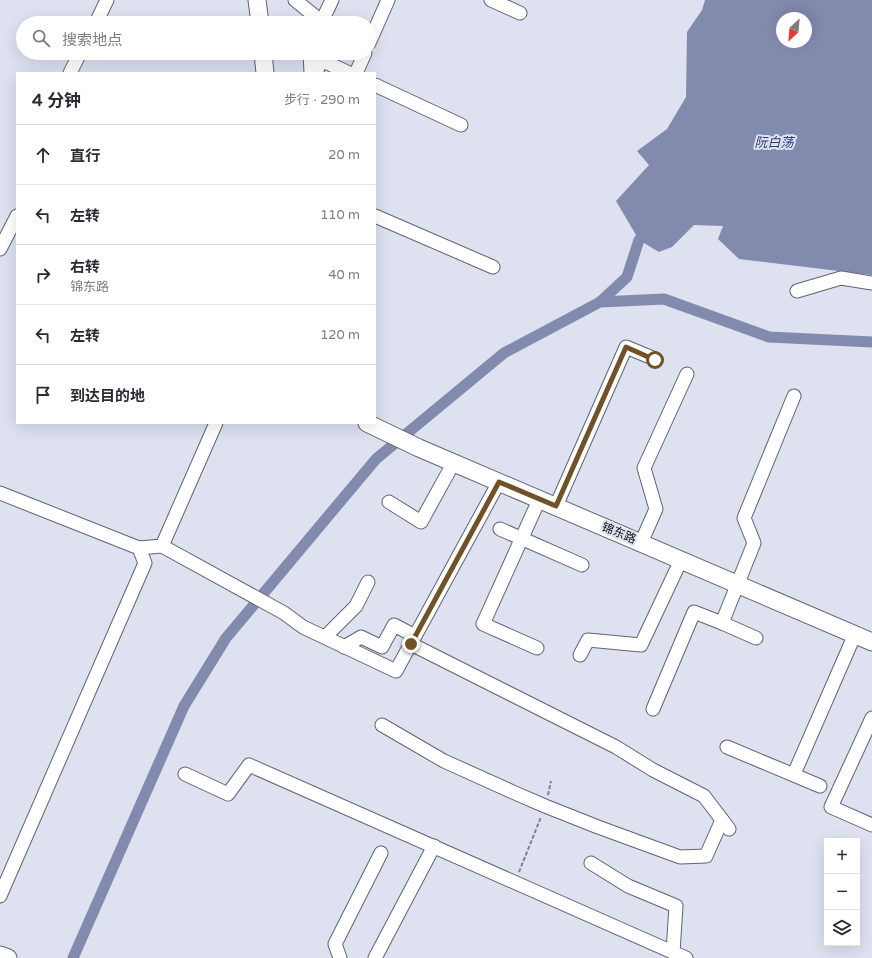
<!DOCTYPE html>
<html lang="zh">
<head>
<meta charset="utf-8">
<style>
	body { margin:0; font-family:"Varela Round","Noto Sans SC",sans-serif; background:#f7f7f7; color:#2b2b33 }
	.controls { position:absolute; right:12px; bottom:12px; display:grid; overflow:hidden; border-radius:0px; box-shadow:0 4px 16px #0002 }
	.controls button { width:36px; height:36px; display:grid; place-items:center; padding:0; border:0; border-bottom:1px solid #e1e1e2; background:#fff; color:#2b2b33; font:20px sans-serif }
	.compass { position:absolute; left:776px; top:12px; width:36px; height:36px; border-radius:50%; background:#fff; box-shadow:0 4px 16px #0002; rotate:206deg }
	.stop { position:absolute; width:12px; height:12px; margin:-9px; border:3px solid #725128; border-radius:50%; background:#fff }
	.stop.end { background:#725128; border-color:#fff; box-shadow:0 1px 4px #0008 }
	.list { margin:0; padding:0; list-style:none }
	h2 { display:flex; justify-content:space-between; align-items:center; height:52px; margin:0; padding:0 16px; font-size:17px }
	h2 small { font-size:13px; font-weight:400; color:#7c7c81 }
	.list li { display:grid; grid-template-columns:26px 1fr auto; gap:12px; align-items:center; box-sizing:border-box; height:60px; padding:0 16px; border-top:1px solid #e1e1e2 }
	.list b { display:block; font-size:15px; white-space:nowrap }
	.list p { margin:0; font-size:13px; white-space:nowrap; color:#7c7c81 }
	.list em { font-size:13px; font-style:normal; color:#7c7c81 }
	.icon { flex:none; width:22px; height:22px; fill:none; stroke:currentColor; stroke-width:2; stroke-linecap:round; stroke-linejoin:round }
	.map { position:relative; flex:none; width:872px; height:958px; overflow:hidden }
	.search { position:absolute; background:#fff; box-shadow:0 4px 16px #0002; left:16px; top:16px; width:360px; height:44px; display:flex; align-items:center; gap:10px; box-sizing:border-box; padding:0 14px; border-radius:22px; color:#7c7c81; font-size:15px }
	.panel { position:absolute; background:#fff; box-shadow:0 4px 16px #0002; left:16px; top:72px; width:360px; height:352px; border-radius:0px }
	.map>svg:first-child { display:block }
	.water { fill:#828aae; fill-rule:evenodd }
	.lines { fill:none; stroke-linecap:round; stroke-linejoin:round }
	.canal { stroke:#828aae; stroke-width:11 }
	.minor-casing { stroke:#606370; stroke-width:15 }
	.major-casing { stroke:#606370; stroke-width:19 }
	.path { stroke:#7f828c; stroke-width:2; stroke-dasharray:4 2; stroke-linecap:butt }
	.minor { stroke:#fff; stroke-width:13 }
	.major { stroke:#fff; stroke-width:17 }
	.route { stroke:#725128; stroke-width:5 }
	.labels { text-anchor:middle; stroke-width:4; stroke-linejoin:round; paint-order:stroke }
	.street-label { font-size:12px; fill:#121318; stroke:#dde1f0 }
	.water-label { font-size:13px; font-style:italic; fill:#32396b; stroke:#dde1f0 }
</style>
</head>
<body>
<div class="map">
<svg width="872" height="958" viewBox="0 0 872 958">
	<rect width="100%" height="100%" fill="#dde1f0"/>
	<path class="water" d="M705,0h167v275l-133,-16 -21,-20 5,-13 -29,-1 -22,22 -13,5 -20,-12 -23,-39 33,-36 -12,-14 30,-22 19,-32 1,-65 15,-22zM782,18h24v24h-24z"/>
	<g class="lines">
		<g class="canal">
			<polyline points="600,302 627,277 639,240"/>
			<polyline points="73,958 184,706 226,638 376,459 504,353 600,302 664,299 769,337 872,342"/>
		</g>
		<defs>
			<g id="minor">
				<polyline points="295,0 322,22"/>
				<polyline points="491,0 520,13"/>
				<polyline points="96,23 107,0"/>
				<polyline points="321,23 332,0"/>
				<polyline points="369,43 388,0"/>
				<polyline points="310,53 311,73"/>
				<polyline points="70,73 80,53"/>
				<polyline points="316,73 321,60 349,73"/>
				<polyline points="356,73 365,53"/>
				<polyline points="375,85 461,125"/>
				<polyline points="375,216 493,267"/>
				<polyline points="0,249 17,216"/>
				<polyline points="797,291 841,278 872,283"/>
				<polyline points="0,493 139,548 145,563 0,896"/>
				<polyline points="389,502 421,522 454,462"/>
				<polyline points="556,506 626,347 655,359"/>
				<polyline points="500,529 582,565"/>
				<polyline points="641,543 656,509 644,468 687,374"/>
				<polyline points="162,546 284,613 303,627 396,671 499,482"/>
				<polyline points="139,548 162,546 216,423"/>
				<polyline points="325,637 356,606 368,582"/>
				<polyline points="756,638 722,623 754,543 744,518 794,396"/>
				<polyline points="411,644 616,747 653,770 704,796 729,829"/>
				<polyline points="344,647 361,637 382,647 394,625 415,636"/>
				<polyline points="537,648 483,624 539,500"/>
				<polyline points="580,655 588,640 641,645 681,560"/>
				<polyline points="653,709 694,612 722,623"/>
				<polyline points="872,718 831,807 872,825"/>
				<polyline points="382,725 444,761 515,793 545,806 598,827 680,857 706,856 722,820"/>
				<polyline points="727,747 820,786"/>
				<polyline points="185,774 228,794 249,765 686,958"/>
				<polyline points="794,774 855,634"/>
				<polyline points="591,863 628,886 676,906 673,952"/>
				<polyline points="340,958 335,944 381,853"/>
				<polyline points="375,958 434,846"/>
			</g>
			<g id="major">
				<polyline points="257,0 260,23"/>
				<polyline points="263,53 265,73"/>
				<polyline points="367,423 419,448 872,642"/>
				<polyline points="0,955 8,958"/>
			</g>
		</defs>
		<use href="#minor" class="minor-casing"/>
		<use href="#major" class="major-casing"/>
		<g class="path">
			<polyline points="548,795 551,781"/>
			<polyline points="519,872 541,817"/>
		</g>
		<use href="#minor" class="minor"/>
		<use href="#major" class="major"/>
	</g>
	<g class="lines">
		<polyline class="route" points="411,644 499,482 556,506 626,347 655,360"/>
	</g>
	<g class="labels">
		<g class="street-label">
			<text transform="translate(619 533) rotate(23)" y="4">锦东路</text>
		</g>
		<g class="water-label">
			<text x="774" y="147">阮白荡</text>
		</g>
	</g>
</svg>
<div class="controls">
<button>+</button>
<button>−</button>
<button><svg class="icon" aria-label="layers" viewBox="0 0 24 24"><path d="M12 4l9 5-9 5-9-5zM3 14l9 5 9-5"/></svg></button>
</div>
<svg class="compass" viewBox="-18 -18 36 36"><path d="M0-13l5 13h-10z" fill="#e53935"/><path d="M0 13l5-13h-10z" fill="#7c7c81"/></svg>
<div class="stop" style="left:655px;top:360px"></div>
<div class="stop end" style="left:411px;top:644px"></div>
<div class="search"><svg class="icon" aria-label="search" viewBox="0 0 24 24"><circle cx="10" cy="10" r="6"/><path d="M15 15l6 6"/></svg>搜索地点</div>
<section class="panel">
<h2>4 分钟<small>步行 · 290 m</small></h2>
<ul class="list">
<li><svg class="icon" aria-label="ahead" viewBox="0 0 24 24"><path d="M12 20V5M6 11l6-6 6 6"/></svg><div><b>直行</b></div><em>20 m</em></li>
<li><svg class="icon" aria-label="left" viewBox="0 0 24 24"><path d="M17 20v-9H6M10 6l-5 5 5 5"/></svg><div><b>左转</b></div><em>110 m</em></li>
<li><svg class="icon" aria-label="right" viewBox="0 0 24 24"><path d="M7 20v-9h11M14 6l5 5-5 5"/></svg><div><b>右转</b><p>锦东路</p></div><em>40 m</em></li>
<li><svg class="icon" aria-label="left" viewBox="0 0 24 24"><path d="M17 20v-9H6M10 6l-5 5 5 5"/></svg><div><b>左转</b></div><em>120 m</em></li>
<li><svg class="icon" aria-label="arrive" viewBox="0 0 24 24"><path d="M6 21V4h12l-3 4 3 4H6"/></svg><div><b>到达目的地</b></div></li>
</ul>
</section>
</div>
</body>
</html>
